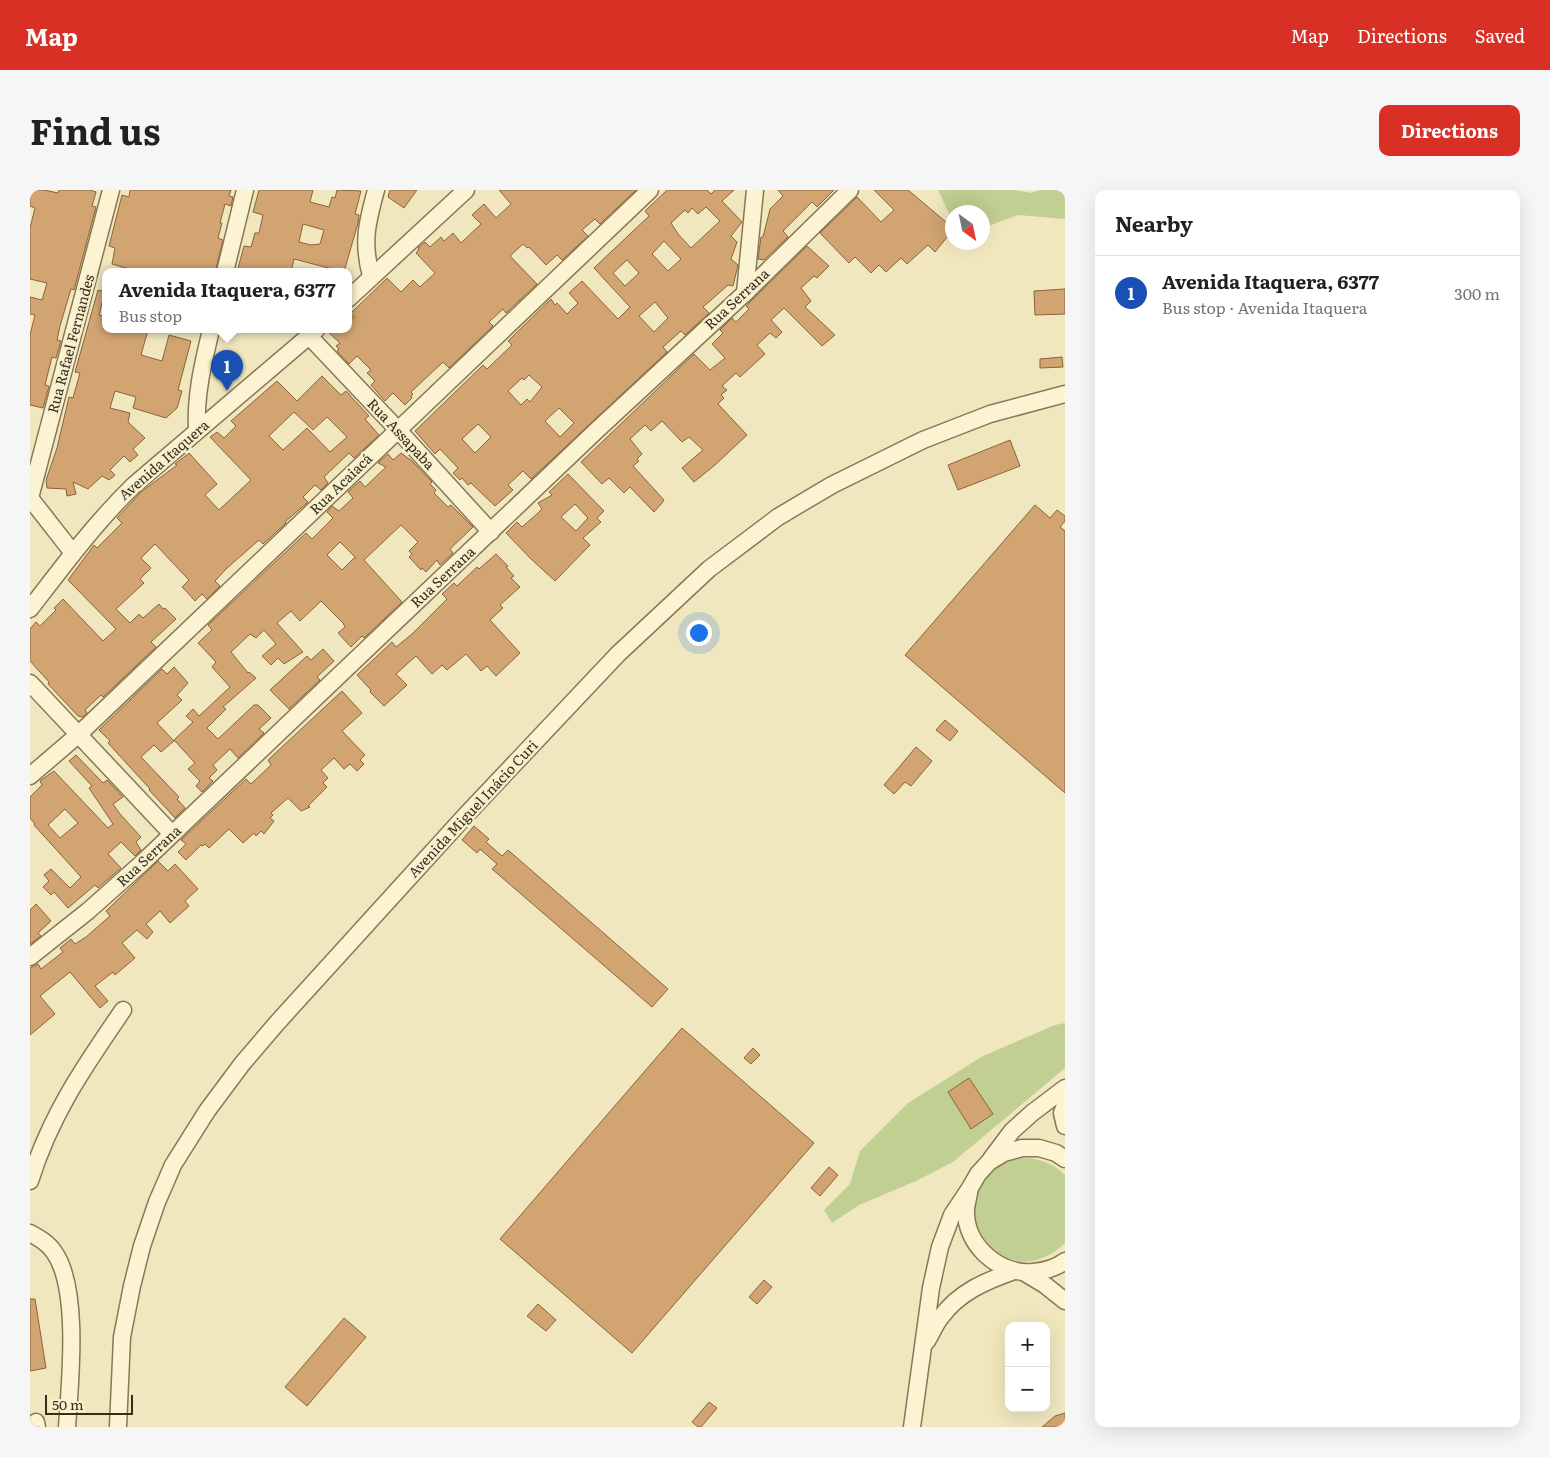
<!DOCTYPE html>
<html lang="en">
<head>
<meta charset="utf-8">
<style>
	body { margin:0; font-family:Literata,serif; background:#f6f6f6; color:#202124 }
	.controls { position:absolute; right:15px; bottom:15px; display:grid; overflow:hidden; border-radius:10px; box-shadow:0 5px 20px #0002 }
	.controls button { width:45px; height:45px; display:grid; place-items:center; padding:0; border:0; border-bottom:1px solid #e0e0e0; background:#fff; color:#202124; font:25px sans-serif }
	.compass { position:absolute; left:915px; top:15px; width:45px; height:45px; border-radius:50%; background:#fff; box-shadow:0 5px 20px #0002; rotate:147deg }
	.scale { position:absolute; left:15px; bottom:12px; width:88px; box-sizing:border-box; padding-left:5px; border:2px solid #382d1b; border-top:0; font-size:14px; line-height:18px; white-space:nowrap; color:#382d1b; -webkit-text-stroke:4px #f7f0ce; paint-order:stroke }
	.you { position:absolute; left:668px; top:442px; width:18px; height:18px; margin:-12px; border:4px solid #fff; border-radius:50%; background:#1a73e8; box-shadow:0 0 0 8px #1a73e833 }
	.badge { display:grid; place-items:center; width:32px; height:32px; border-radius:50%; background:#d93025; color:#fff; font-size:16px; font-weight:700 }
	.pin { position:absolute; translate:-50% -41px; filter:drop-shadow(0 1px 2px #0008) }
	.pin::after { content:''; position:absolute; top:26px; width:18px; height:15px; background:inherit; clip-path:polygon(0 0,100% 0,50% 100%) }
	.popup { position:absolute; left:72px; top:78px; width:250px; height:65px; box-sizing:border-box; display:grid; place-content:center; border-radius:10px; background:#fff; filter:drop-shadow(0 1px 4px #0005); font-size:16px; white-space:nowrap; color:#757577 }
	.popup b { font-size:19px; color:#202124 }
	.popup::after { content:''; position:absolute; left:50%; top:100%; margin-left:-10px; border:10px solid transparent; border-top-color:#fff }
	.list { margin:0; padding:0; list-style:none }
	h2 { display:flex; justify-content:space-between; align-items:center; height:65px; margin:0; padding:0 20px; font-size:21px }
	h2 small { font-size:16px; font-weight:400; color:#757577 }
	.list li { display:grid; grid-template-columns:32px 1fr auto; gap:15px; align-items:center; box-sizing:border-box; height:75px; padding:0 20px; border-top:1px solid #e0e0e0 }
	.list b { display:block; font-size:19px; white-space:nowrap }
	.list p { margin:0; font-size:16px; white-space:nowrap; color:#757577 }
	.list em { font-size:16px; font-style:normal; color:#757577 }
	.map { position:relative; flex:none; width:1035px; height:1237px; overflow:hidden; border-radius:10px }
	header { display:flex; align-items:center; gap:30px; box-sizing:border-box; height:70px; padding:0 25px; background:#d93025; color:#fff }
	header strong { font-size:24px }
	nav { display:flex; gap:28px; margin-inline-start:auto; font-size:18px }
	.intro { display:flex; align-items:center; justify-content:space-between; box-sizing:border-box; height:120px; padding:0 30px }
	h1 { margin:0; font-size:35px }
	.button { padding:12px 22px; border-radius:10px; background:#d93025; color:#fff; font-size:18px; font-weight:700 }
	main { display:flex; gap:30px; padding:0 30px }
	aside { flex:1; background:#fff; border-radius:10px; box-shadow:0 5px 20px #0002 }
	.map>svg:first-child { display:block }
	.green { fill:#c1cf92 }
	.building { fill:#d1a472; stroke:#8b633a; fill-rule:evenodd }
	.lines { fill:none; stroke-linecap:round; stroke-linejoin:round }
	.minor-casing { stroke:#8a7756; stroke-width:19 }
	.minor { stroke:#fbf3d2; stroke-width:16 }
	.labels { text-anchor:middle; stroke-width:5; stroke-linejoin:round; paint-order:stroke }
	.street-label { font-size:14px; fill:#382d1b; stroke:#f7f0ce }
</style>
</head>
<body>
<header>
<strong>Map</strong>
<nav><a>Map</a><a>Directions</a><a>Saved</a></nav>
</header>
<div class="intro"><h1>Find us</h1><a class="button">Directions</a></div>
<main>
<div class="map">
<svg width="1035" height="1237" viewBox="0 0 1035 1237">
	<rect width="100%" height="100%" fill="#f0e7be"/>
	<g class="green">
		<polygon points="908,0 985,0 1001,3 1010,0 1035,0 1035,29 988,25 953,38 952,22 922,22 922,30"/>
		<polygon points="1035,833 1035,878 923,972 886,991 829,1015 802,1033 794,1020 820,994 830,961 878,913 953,866 1025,835"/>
		<path d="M990,968c18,0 32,4 45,17v68c-67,65 -141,-61 -45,-85z"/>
	</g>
	<g class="building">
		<polygon points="0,0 14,0 28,3 29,0 60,0 66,2 62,16 66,17 44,100 41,99 30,136 27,150 31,151 26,168 22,167 15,195 19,196 13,218 0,215 0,145 5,125 0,124 0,107 12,110 17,93 0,89 0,38 5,18 0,16"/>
		<polygon points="100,0 201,0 199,6 203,7 201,16 195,14 190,33 192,33 188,48 193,50 185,82 103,82 103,80 82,74 85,58 79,56 92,5 99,7"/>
		<path d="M229,0h54l-3,12 19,5 3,-10 3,1 2,-8 24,1 -6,23 4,1 -1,8 -14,49 -50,-13 -3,13h-54l7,-26 7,1 4,-14h4l4,-18 -10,-3zM273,34l21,6 -4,14 -9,1 -12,-3z"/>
		<polygon points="360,0 387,0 374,18 358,7"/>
		<polygon points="469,0 606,0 570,34 565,29 552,40 558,46 532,70 527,65 516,75 499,57 497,58 493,54 480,66 507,94 476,123 473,119 459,132 463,136 419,178 413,172 381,202 383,204 381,206 382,208 375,215 363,203 355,211 341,195 345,191 337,183 341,180 327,166 319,174 307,161 309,159 306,156 310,153 296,140 318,140 318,132 324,127 320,124 357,88 371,102 383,90 390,97 405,83 386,63 389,59 388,58 395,52 400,57 411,47 414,51 423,43 431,53 451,34 442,25 454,14 466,28 481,14"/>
		<path d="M637,0h40l4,4 4,-4h19l-12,11 20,21 -11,14 6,6 -6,17 7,6 -5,21 -5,-1 -18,16 -7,6 6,6 -24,22 -4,-4 -18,16 4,5 -136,127 -8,-8 -15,14 5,5 -18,16 -24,-23 -3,2 -6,-7 -2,2 -7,-7 5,-5 -18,-19 -5,5 -20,-23 68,-66 4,4 25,-24 -4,-4 43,-42 4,6 2,-2 10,11 11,-11 -9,-10 13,-12 36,38 12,-12 -36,-39 55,-52 -4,-5zM676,17l14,14 -29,27 -13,-14 -7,-11 14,-13 3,3 4,-5 6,6zM634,51l17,18 -13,12 -16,-17zM597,70l12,13 -14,13 -12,-13zM625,112l13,16 -14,14 -15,-16zM499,185l13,12 -12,15 -3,-3 -6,6 -13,-14 14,-13 2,2zM529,218l15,15 -14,14 -15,-16zM448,234l13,13 -16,16 -13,-14z"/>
		<polygon points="748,0 804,0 787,17 782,12 753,41 758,47 734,70 728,69 731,47 733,47 740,19 753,6"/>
		<polygon points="844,0 878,0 922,37 922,41 905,62 898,55 877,74 871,68 856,82 849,75 841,83 825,67 819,73 790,43 827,7 851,32 864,20"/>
		<polygon points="777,56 799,76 787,88 784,86 771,98 781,111 775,117 805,145 792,156 754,118 741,130 752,142 746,148 740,143 727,155 735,164 710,187 706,183 692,196 697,200 691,205 694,208 688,214 717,245 685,275 664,292 652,278 673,260 659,247 652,252 632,231 621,241 615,235 600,249 612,264 607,269 609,271 603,276 634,310 632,313 624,322 600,297 594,303 579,288 572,294 551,272 664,164 680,180 695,168 682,154 693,143 690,140 702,128 706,132 719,119 716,116"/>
		<polygon points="1035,99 1035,124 1005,125 1004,101"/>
		<polygon points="68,100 75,102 69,125 76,127 76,140 118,140 111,165 132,171 139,145 161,151 148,200 152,201 147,218 136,228 103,218 106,207 85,201 80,218 100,223 98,232 115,248 103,259 108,265 100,272 94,266 80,280 85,285 79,290 72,286 58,299 43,292 46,304 37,306 36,299 17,298 16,290 27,258 39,207 43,208 50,183 45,182"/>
		<polygon points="1032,167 1033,177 1010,178 1010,169"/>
		<path d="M292,186l19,19 5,-4 23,25 -4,3 14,16 -25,23 -5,-5 -25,24 4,6 -7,7 -6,-5 -12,12 5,5 -23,20 1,1 -23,21 -4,-4 -33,29 -11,12 5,5 -13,13 -5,-5 -7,7 -8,-9 -5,-5 7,-7 -34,-36 -14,14 10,10 -11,11 4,4 -28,26 14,14 9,-9 4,4 16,-14 4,5 2,-1 11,11 -25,23 5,5 -53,50 -2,-2 -16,15 2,3 -4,4 -5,-1 -30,-32 1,-2 -19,-21v-32l6,-7 4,4 16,-16 -2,-2 9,-9 40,42 13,-12 -48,-49 26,-35 3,3 25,-25 -5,-5 24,-26 36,-27 -2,-1 14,-11 28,31 -12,11 14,15 32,-30 -41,-43 7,-5 7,6 12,-12 -5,-5 46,-40 20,20zM264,222l19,18 14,-13 20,20 -17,15 -23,-24 -24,22 -14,-14z"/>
		<polygon points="980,250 990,276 928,300 918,275"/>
		<path d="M371,263l11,8 20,21 -2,2 6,6 -2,3 14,14 3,-2 22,22 -23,22 3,4 -13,12 -3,-5 -11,12 -4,-4 -1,2 -12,-13 3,-3 -3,-3 9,-9 -17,-17 -37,35 38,42 -38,36 -2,-2 -11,11 -13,-14 7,-6 -2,-4 -22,-22 -21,20 -9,-10 -14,12 26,29 -19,12 -6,-6 -7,7 -9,-9 14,-12 -12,-14 -8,8 -6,-4 -19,18 17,21 1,-1 7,6 -33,29 3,2 -19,19 11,11 36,-34h4l13,13 -12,11 5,4 -26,25 -8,-9 -17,16 4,5 -8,8 4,3 -11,11 -6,-6 4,-5 -12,-12 7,-6 -21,-23 19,-18 -7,-6 7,-7 6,7 31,-29 -18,-20 4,-5 -18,-19 14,-13 -4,-5 98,-92 6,6 21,-21 -6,-6 5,-6 7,5 14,-13 -5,-6 12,-11 5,6 21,-20 -8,-4 10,-9 5,6zM310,352l16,16h-2l-12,12 -15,-15z"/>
		<path d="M538,284l36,37 -7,7 4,4 -18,16 7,7 -35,36 -25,-23 -24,-25 11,-11 5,5 16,-14 4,-4 -4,-6 14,-8 -3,-3zM545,314l13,14 -12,13 -15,-14z"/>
		<polygon points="1005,315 1020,328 1027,320 1035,326 1035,331 1030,337 1035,341 1035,603 875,465"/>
		<polygon points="466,364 478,376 476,377 484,386 481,388 490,397 470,415 473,418 460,430 490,463 466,486 457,476 451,481 436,464 417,480 412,475 402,484 386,466 366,484 377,495 354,516 340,502 341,500 327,485 362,452 366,457 382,444 417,409 412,404 424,393 427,396 447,377 449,379"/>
		<polygon points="293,459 304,471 287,487 290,490 259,519 240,500 277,466 281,470"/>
		<polygon points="144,477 158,493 147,505 152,510 127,533 144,551 131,562 124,555 111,567 149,607 147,609 155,618 145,628 119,600 120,599 78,553 80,551 69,540 132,479 137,484"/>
		<polygon points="312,501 332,523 312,541 335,565 330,570 334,574 327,581 320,574 314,579 304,568 291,580 298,588 293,593 297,597 278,616 280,617 271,621 258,608 241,623 243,625 240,628 244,631 234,644 231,641 226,646 224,643 213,653 199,639 179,658 175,654 173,656 171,655 156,670 148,662 156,654 151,650 216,589 221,594 241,575 238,570"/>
		<polygon points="915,530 928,541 920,551 906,540"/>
		<polygon points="886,557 902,571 881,596 875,592 864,604 854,595"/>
		<path d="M46,565l27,28 4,-3 16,17 -10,7 7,10 21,23 -5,5 5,8 -6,6 -14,-14 -13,12 13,14 -23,20 -3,-3 -27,23 -14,-16 -3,3 -8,-8 6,-6 -5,-6 7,-6 19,19 11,-11 -47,-52 1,-1 -5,-6v-21l12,-12 -2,-4 14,-10 54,57 5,-4 -24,-36 3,-2 -23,-25zM35,619l13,14 -18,15 -12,-13z"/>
		<polygon points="444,636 459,649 456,652 472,666 478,660 638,799 622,817 462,679 467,674 450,659 447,663 432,650"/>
		<polygon points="128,671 138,681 145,674 168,699 155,711 159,716 140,733 130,721 116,734 123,742 117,749 107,740 92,753 105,768 85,785 83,782 65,796 78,811 70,818 40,782 10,806 25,824 0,845 0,778 8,774 11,779 33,762 30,758 41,749 45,754 56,747 80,726 76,721"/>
		<polygon points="6,714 21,731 8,743 11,746 0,754 0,720"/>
		<polygon points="652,838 784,953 602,1163 470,1049"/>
		<polygon points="723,858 730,865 721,874 714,868"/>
		<polygon points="939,888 963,924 941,939 918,902"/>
		<polygon points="799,977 808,985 790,1006 781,998"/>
		<polygon points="734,1090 742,1097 727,1114 719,1107"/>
		<polygon points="0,1109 5,1109 16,1178 0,1181"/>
		<polygon points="508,1114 526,1130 516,1141 497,1126"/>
		<polygon points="314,1128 336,1147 277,1216 255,1197"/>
		<polygon points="679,1212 687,1218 671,1237 668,1237 662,1232"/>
		<polygon points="1035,1223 1035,1237 1012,1237 1025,1226"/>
	</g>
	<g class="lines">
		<defs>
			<g id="minor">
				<polyline points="195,82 215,0"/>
				<path d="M341,86c-9,-34 -4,-53 5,-86"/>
				<polyline points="715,103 725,0"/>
				<polyline points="318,109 436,0"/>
				<polyline points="279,146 368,240 461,342"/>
				<path d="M167,241c-2,-35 6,-68 14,-101"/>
				<polyline points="0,308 81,0"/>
				<polyline points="0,308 43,363"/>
				<path d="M0,419c33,-43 65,-86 104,-124l182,-155"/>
				<polyline points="0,493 142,644"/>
				<polyline points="0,586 49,544 620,0"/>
				<polyline points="0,767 58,721 112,673 567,240 715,103 820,0"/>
				<polyline points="1035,915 1032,923 1035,936"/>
				<polyline points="961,969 982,941 1002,923 1035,898"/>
				<path d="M0,991c21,-67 54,-114 93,-171"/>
				<path d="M939,1003c-1,5 -2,10 -3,15 -2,36 32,67 67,64 11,-1 23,-4 32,-11"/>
				<path d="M0,1043c9,5 18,10 24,19 26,36 16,131 13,175"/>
				<polyline points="995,1083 1015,1095 1035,1111"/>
				<path d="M897,1151c5,-8 8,-17 14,-24 18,-25 45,-36 73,-46"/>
				<polyline points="6,1232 7,1237"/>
				<polyline points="88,1237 92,1147 102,1096 112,1056 127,1012 143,975 177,921 212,874 247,833 436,625 588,464 679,379 748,327 802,295 893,250 960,224 1035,204"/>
				<polyline points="882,1237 901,1098 910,1057 922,1025 940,998 948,984 959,972 974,963 992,958 1009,958 1026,963 1035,969"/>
			</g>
		</defs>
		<use href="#minor" class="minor-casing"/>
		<use href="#minor" class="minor"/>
	</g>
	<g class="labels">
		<g class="street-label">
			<text transform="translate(707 109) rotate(-43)" y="5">Rua Serrana</text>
			<text transform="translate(41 154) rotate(-75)" y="5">Rua Rafael Fernandes</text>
			<text transform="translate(371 244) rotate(47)" y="5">Rua Assapaba</text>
			<text transform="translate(134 270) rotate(-41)" y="5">Avenida Itaquera</text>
			<text transform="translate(311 294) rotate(-44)" y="5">Rua Acaiacá</text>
			<text transform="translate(413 387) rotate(-43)" y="5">Rua Serrana</text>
			<text transform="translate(443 619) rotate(-47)" y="5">Avenida Miguel Inácio Curi</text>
			<text transform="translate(119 666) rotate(-43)" y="5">Rua Serrana</text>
		</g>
	</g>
</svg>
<div class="controls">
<button>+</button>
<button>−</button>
</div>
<svg class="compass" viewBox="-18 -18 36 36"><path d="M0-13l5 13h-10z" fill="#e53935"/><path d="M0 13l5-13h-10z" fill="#757577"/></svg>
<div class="scale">50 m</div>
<div class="you"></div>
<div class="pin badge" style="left:197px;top:201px;background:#1a4fb4">1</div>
<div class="popup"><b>Avenida Itaquera, 6377</b>Bus stop</div>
</div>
<aside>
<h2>Nearby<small></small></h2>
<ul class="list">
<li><span class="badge" style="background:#1a4fb4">1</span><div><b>Avenida Itaquera, 6377</b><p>Bus stop · Avenida Itaquera</p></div><em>300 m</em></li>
</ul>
</aside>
</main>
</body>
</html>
